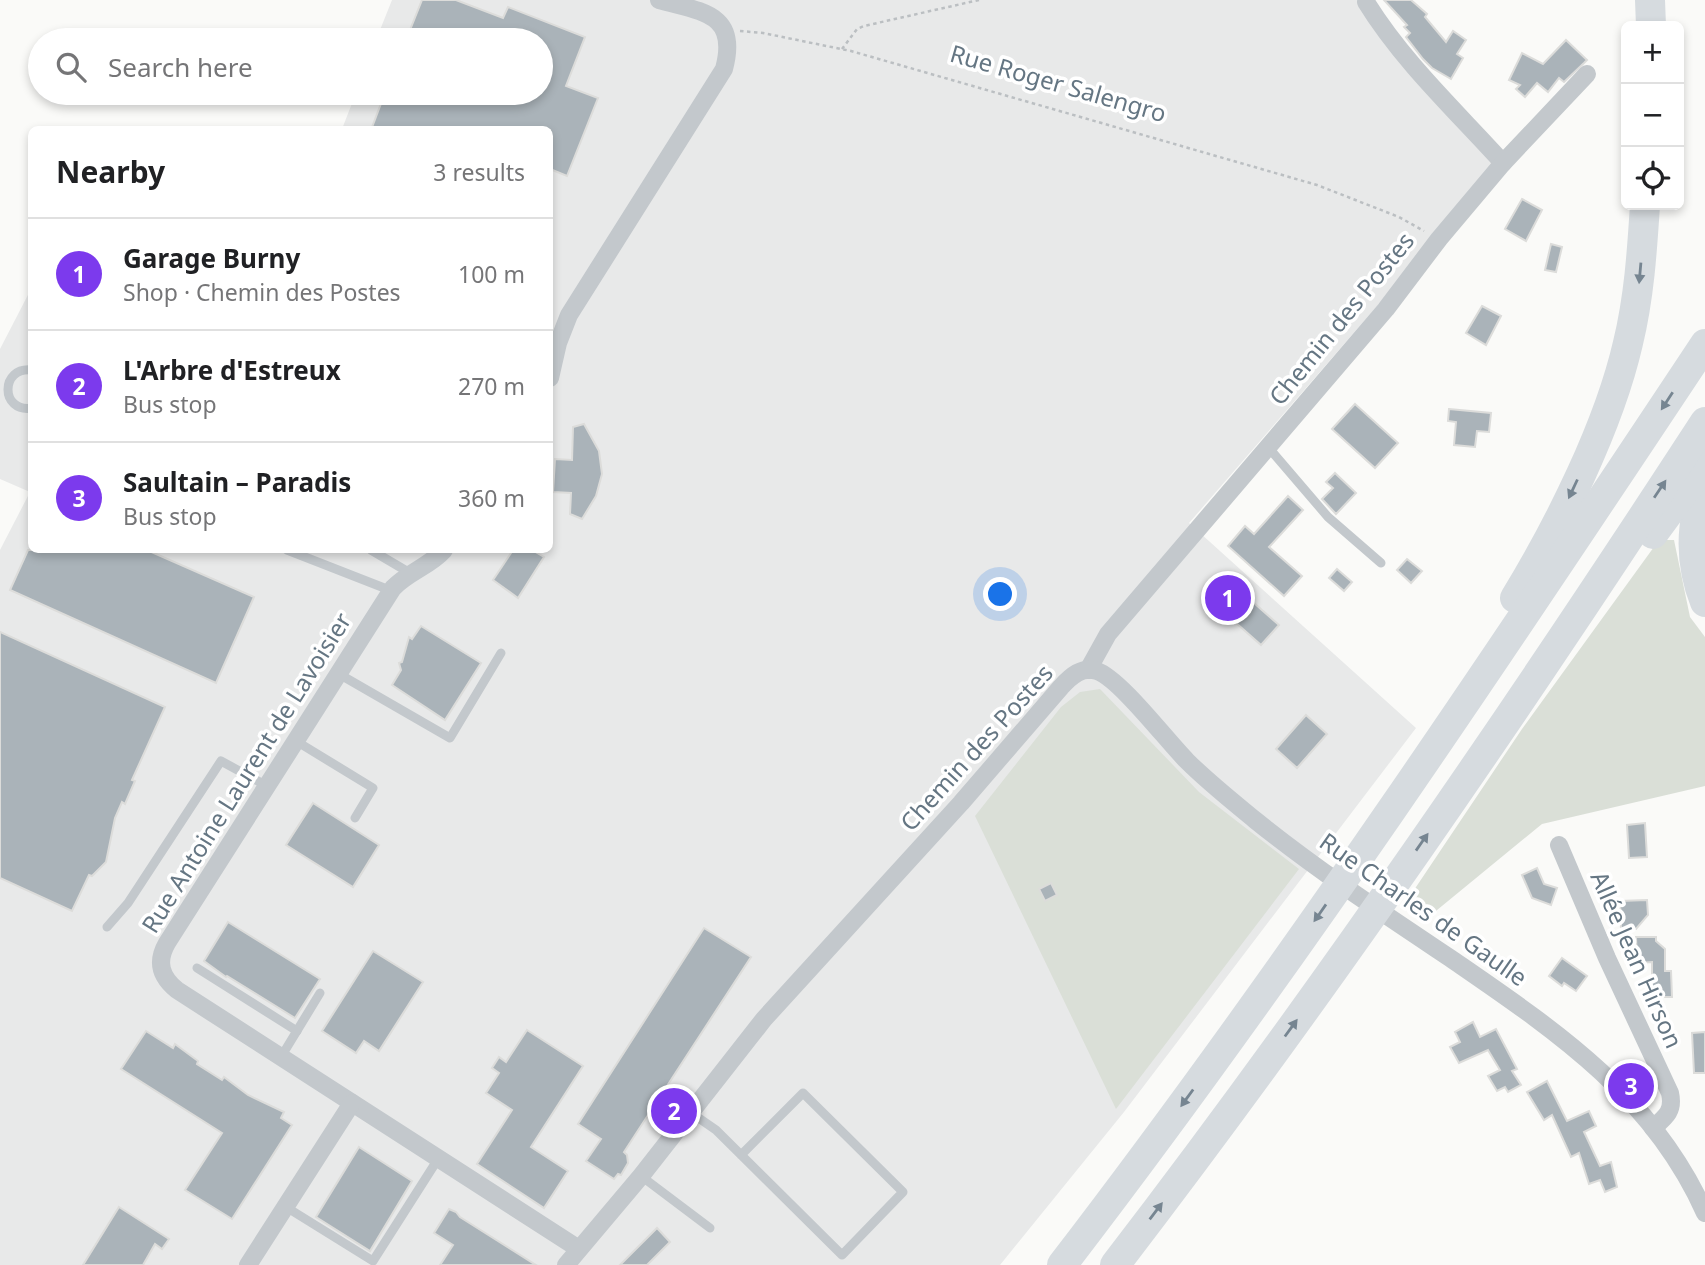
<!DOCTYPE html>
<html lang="en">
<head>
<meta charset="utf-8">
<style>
	body { margin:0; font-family:"Noto Sans",sans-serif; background:#f6f6f6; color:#202124 }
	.controls { position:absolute; right:21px; top:21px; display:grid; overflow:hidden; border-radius:10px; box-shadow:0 4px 10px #0003 }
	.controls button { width:63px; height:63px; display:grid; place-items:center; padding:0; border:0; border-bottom:2px solid #e0e0e0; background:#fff; color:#202124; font:35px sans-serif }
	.you { position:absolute; left:1001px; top:595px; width:24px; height:24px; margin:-18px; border:5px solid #fff; border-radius:50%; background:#1a73e8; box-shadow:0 0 0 10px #1a73e833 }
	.badge { display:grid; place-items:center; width:46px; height:46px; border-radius:50%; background:#7c3aed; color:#fff; font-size:23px; font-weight:700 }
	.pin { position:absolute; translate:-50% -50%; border:4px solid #fff; box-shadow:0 2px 7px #0006 }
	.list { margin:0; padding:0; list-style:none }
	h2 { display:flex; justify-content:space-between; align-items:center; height:91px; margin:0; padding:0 28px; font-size:30px }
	h2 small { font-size:23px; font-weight:400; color:#757577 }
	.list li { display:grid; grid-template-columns:46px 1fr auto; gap:21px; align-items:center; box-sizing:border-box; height:112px; padding:0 28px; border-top:2px solid #e0e0e0 }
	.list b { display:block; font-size:26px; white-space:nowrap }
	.list p { margin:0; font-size:23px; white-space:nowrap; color:#757577 }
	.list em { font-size:23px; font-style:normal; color:#757577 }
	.icon { flex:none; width:38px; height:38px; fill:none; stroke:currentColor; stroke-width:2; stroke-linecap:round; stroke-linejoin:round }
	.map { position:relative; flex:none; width:1705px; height:1265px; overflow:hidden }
	.search { position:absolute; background:#fff; box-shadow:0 4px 10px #0003; left:28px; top:28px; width:525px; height:77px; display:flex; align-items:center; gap:18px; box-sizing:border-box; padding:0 24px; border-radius:38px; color:#757577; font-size:26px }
	.panel { position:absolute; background:#fff; box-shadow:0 4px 10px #0003; left:28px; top:126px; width:525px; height:427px; border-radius:10px }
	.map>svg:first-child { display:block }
	.built { fill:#e8e9e9 }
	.green { fill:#dadfd7 }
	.building { fill:#aab3b9; stroke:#dcdcda; stroke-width:2 }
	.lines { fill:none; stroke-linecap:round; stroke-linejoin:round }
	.path { stroke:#bbbfc2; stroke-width:2.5; stroke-dasharray:3.5 3.5; stroke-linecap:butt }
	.lane { stroke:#c3c8cc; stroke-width:9 }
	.street { stroke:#c3c8cc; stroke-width:18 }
	.highway { stroke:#d6dbdf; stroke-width:30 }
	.oneway { fill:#768591 }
	.labels { text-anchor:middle; stroke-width:7; stroke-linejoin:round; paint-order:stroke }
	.street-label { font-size:24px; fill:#657683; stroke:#fff }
</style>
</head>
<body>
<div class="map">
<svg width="1705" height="1265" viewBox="0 0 1705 1265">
	<rect width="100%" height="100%" fill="#fafaf8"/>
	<polygon class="built" points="392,0 1358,0 1500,164 1189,523 1416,728 1124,1112 1000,1265 0,1265 0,550 30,492 0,479 0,349 31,289 32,550 550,550 550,130 342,129 356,93 541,93 541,40 376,40"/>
	<g class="green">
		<polygon points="1659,540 1674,540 1690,617 1705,637 1705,786 1542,824 1431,915 1410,896 1522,729"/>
		<polygon points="1100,689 1199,792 1299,869 1116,1109 975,816 1061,707 1080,692"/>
	</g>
	<g class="building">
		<polygon points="422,0 456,0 503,18 508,7 585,37 566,86 598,98 567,176 550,169 550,130 371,130 385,93 541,93 541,40 406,40"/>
		<polygon points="1384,0 1411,0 1427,14 1425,17 1446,42 1453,31 1466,40 1457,54 1463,58 1451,79 1432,68 1423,59 1406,37 1410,33 1404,27 1407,25"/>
		<polygon points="1566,40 1587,60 1584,63 1564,82 1559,78 1548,92 1537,83 1525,97 1516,89 1520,85 1509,80 1522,53 1543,64"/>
		<polygon points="1522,199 1542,210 1526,241 1505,229"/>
		<polygon points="1551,244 1562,247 1556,272 1545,270"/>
		<polygon points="1482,306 1501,316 1486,345 1466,333"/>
		<polygon points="1355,404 1398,443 1375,468 1332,429"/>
		<polygon points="1449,409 1491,413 1489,432 1477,431 1475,447 1454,445 1456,422 1448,421"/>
		<polygon points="584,424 599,451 602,474 596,496 582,519 570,514 571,493 553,492 555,459 572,460 573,427"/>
		<polygon points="1335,473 1356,493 1336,514 1322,499 1333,488 1326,482"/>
		<polygon points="1288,496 1303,510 1269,547 1302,576 1284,596 1228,546 1245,526 1254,534"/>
		<polygon points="28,550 147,550 254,597 216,683 10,590"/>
		<polygon points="513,550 532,550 544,557 518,598 493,580"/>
		<polygon points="1407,559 1422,571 1411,583 1397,570"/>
		<polygon points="1337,569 1352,582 1344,591 1329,578"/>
		<polygon points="1228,580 1279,625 1261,645 1210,600"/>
		<polygon points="421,626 481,663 445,720 392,685 401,670 399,663 402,662 409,637 412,639"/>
		<polygon points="0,632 165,707 132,780 135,781 125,804 122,802 115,818 106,862 92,876 89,875 72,911 0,878"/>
		<polygon points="1306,715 1327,734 1297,768 1276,749"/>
		<polygon points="313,803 379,845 353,887 286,845"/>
		<polygon points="1645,823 1647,857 1629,858 1627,825"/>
		<polygon points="1537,868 1544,884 1557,888 1551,905 1532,898 1522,875"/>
		<polygon points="1051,883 1057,895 1045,901 1039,889"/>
		<polygon points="1647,900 1648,915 1636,929 1621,929 1620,901"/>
		<polygon points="228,922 320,979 295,1018 227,976 226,977 204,961"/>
		<polygon points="704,928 751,957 624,1152 627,1155 628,1163 621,1175 618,1174 614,1179 586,1161 601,1139 578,1124"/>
		<polygon points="1636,937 1656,937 1656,941 1665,949 1665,971 1671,971 1672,997 1652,997 1652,962 1637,963"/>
		<polygon points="373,951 423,982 379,1051 364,1041 356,1053 322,1031"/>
		<polygon points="1562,958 1587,976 1576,991 1564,983 1562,986 1549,976"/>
		<polygon points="1473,1022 1480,1037 1496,1029 1517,1069 1512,1071 1521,1085 1508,1092 1505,1087 1497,1091 1488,1076 1500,1070 1488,1050 1459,1063 1450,1047 1460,1042 1455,1032"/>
		<polygon points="527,1030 583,1066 531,1147 568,1171 544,1208 477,1164 512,1110 486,1093 499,1073 492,1068 499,1057 506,1062"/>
		<polygon points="146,1031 173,1048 175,1044 198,1061 197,1064 222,1080 224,1077 248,1095 284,1112 281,1118 292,1125 232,1219 185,1190 222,1133 121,1069"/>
		<polygon points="1705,1032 1705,1073 1694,1073 1692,1033"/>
		<polygon points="1547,1081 1567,1121 1589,1111 1596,1126 1584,1132 1600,1166 1611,1162 1617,1187 1605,1192 1600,1180 1589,1184 1579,1153 1571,1157 1552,1115 1544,1120 1527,1092"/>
		<polygon points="359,1147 412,1181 370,1251 316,1217"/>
		<polygon points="119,1207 169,1239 162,1249 155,1244 143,1265 83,1265"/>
		<polygon points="449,1209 456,1212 460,1217 536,1265 440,1265 453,1245 434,1233"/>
		<polygon points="657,1228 670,1242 647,1265 620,1265"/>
	</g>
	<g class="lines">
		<g class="path">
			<polyline points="740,31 763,33 851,51 1317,185 1399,217 1424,231"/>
			<polyline points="842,49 857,29 864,26 979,0"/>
		</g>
		<g class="lane">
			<path d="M32,370c-32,-4 -32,43 0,38"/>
			<polyline points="1268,447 1328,517 1381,563"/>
			<polyline points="287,550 392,591"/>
			<polyline points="371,550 410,573"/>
			<polyline points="339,674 450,738 501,653"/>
			<polyline points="296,741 373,788 355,818"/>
			<polyline points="107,927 128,903 221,761 267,786"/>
			<polyline points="197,968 297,1031"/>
			<polyline points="281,1057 320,993"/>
			<polyline points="690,1112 716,1130 842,1255 903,1192 803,1093 741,1155"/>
			<polyline points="641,1176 710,1228"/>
			<polyline points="286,1207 373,1261 438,1159"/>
		</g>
		<g class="street">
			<path d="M1366,2c37,60 91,110 137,161"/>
			<path d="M550,378l8,-35 11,-28 155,-246c15,-56 -22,-57 -65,-69"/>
			<path d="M444,550c-14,16 -36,22 -51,38l-226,355c-11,19 -6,34 10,47l402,259"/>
			<polyline points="1088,670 1108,634 1386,309 1439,239 1503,163 1587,74"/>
			<path d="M1559,845l48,113 63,135c4,18 -4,24 -17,35"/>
			<polyline points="248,1265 352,1103"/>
			<path d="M566,1265l75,-89 123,-157 197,-216 100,-116c10,-11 21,-21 36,-16 23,8 70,70 90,90 21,21 45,40 68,59 62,50 129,94 195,138 103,71 202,136 255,255"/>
		</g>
		<g class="highway">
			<polyline points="1650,0 1651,26"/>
			<path d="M1705,485c-15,39 -15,79 0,117"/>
			<polyline points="1653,534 1705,463"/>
			<path d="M1515,598c44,-72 94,-172 113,-255 11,-45 14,-91 17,-138"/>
			<path d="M1062,1265c228,-297 436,-609 643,-921"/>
			<path d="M1115,1265c209,-272 403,-556 590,-843"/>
		</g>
	</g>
	<defs><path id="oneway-solid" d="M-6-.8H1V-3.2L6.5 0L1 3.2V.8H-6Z" transform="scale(1.75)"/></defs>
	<g class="oneway">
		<use href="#oneway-solid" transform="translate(1640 273) rotate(95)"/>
		<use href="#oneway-solid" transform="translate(1667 401) rotate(123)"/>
		<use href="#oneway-solid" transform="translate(1573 489) rotate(115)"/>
		<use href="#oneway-solid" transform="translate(1660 489) rotate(-56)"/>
		<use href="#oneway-solid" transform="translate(1422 842) rotate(-55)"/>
		<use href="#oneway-solid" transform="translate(1320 913) rotate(125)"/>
		<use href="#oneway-solid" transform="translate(1291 1028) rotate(-54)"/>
		<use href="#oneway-solid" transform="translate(1187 1098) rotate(126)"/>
		<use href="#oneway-solid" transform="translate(1156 1211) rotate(-53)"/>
	</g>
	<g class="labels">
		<g class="street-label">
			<text transform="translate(1058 84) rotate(16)" y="8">Rue Roger Salengro</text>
			<text transform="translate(1342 319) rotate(-51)" y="8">Chemin des Postes</text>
			<text transform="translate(977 748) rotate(-48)" y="8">Chemin des Postes</text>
			<text transform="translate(247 773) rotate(-58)" y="8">Rue Antoine Laurent de Lavoisier</text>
			<text transform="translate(1423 910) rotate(35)" y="8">Rue Charles de Gaulle</text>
			<text transform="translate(1636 960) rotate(66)" y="8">Allée Jean Hirson</text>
		</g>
	</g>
</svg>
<div class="controls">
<button>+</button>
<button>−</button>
<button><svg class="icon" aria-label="locate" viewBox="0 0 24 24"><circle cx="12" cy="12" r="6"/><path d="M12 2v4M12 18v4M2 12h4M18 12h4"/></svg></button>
</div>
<div class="you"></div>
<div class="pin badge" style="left:1228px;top:598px">1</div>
<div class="pin badge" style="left:674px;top:1111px">2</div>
<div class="pin badge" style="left:1631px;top:1086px">3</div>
<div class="search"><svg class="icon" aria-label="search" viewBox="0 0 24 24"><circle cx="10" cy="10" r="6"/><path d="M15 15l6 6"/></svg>Search here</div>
<section class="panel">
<h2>Nearby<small>3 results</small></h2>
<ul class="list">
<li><span class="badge">1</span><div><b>Garage Burny</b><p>Shop · Chemin des Postes</p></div><em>100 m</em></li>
<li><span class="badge">2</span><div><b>L'Arbre d'Estreux</b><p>Bus stop</p></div><em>270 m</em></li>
<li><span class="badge">3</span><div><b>Saultain – Paradis</b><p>Bus stop</p></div><em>360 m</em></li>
</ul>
</section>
</div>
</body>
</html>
